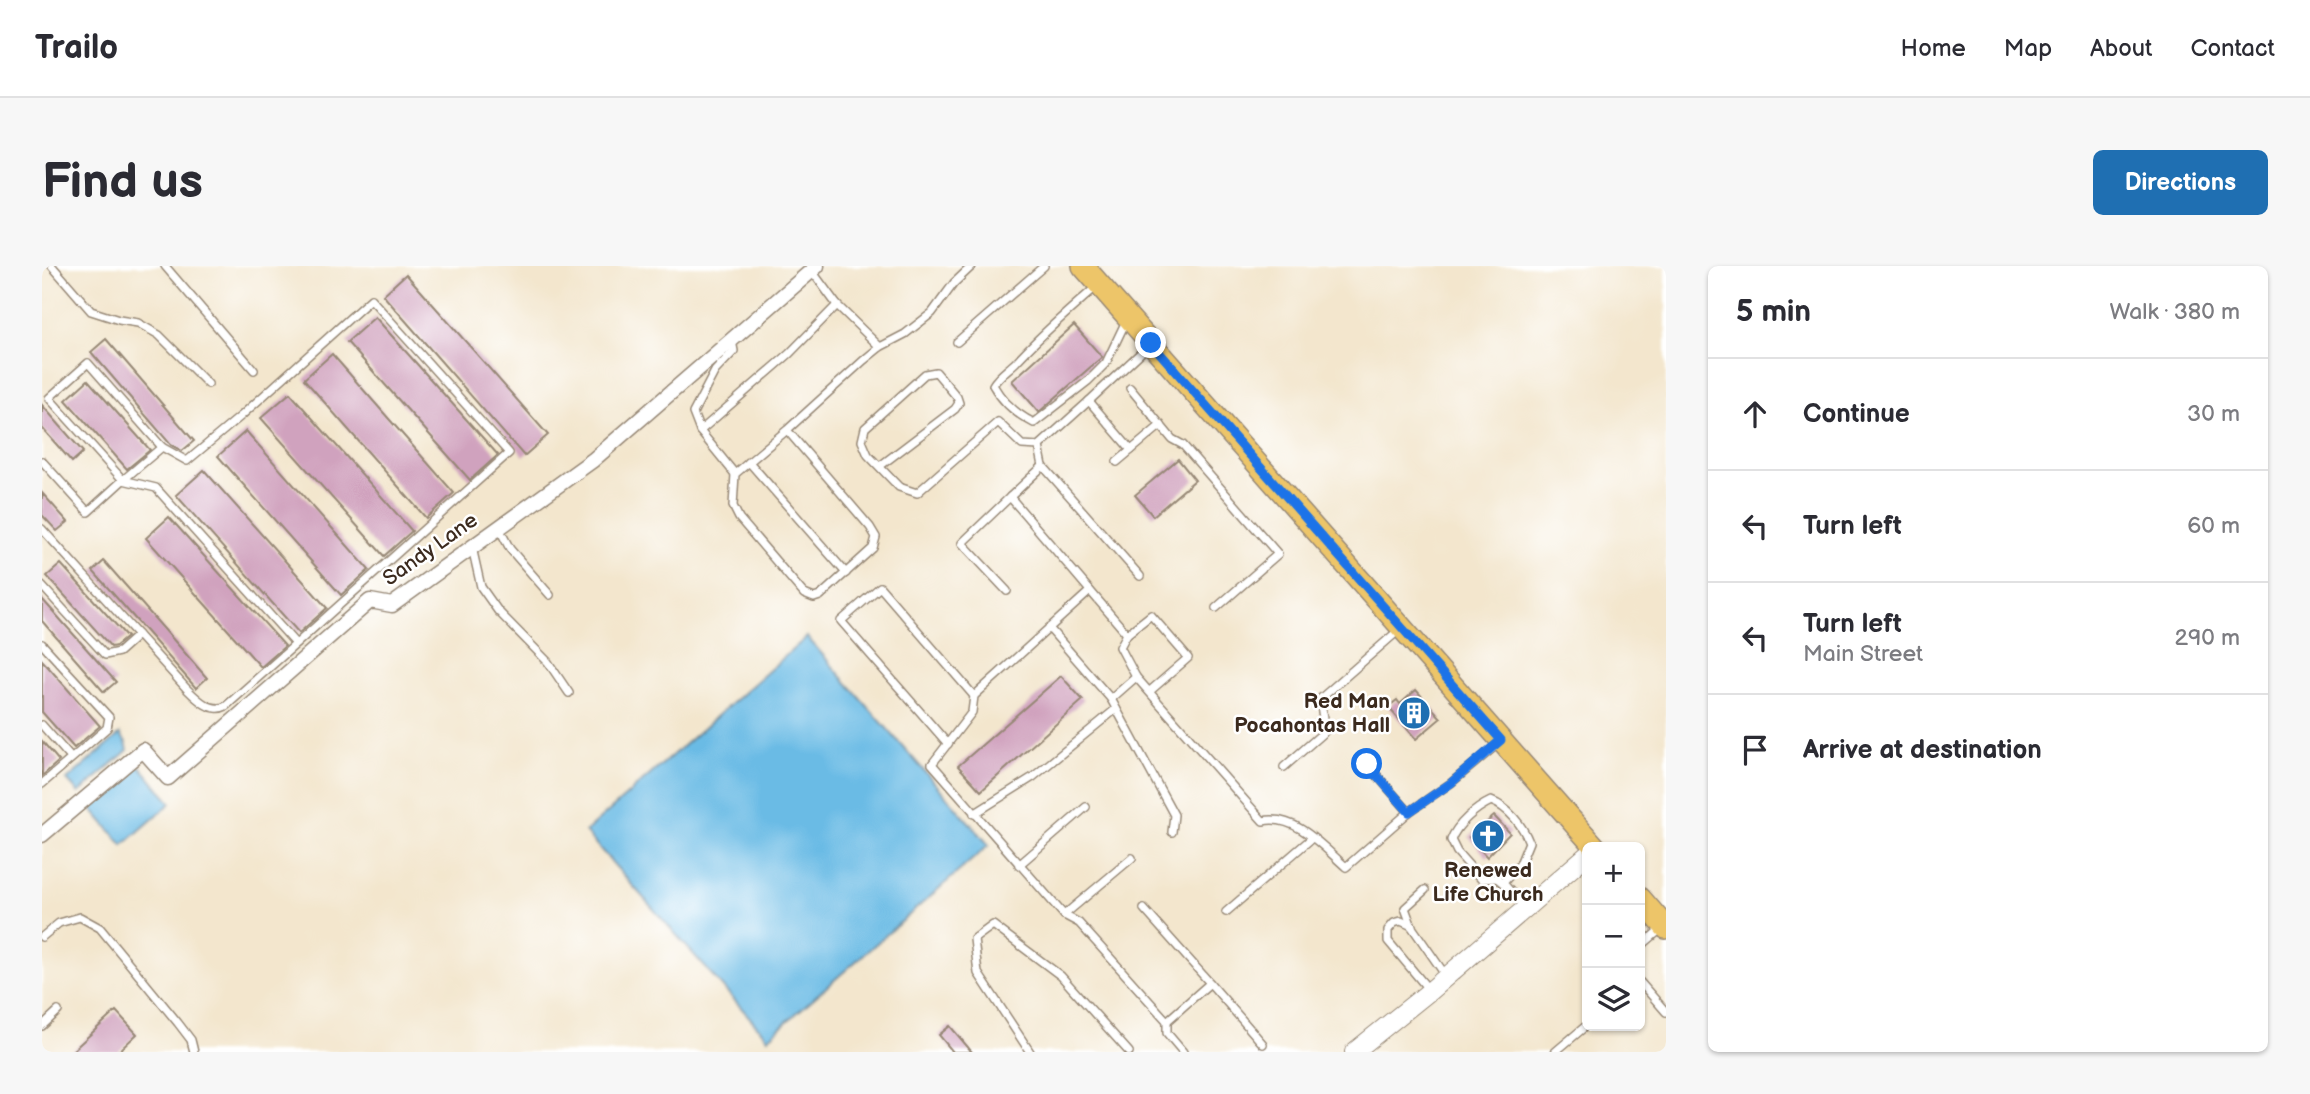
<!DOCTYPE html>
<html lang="en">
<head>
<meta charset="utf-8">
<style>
	body { margin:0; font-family:"Balsamiq Sans",sans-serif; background:#f7f7f7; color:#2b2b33 }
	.controls { position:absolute; right:21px; bottom:21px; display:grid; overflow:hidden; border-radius:10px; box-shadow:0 2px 5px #0004 }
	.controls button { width:63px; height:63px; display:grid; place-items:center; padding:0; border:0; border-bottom:2px solid #e1e1e2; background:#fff; color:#2b2b33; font:35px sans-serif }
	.stop { position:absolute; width:21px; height:21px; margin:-16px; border:5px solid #1a73e8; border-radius:50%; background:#fff }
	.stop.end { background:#1a73e8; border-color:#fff; box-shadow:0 2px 7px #0008 }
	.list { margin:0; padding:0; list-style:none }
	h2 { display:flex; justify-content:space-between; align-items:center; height:91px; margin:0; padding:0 28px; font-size:30px }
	h2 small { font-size:23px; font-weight:400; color:#7c7c81 }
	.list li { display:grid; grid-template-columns:46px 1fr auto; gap:21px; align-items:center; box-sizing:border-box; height:112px; padding:0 28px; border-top:2px solid #e1e1e2 }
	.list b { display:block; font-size:26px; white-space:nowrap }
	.list p { margin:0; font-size:23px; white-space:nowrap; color:#7c7c81 }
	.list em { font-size:23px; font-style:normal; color:#7c7c81 }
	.icon { flex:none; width:38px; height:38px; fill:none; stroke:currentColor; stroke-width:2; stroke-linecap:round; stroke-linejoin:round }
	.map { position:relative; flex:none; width:1624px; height:786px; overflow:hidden; border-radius:10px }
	header { display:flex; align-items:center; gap:42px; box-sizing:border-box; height:98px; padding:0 35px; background:#fff; border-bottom:2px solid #e1e1e2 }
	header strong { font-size:33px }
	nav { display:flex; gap:38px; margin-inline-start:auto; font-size:24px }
	.intro { display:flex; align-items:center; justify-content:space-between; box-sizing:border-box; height:168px; padding:0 42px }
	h1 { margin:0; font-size:49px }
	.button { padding:18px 32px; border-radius:10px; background:#1f6fb2; color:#fff; font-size:24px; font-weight:700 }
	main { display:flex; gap:42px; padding:0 42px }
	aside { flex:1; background:#fff; border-radius:10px; box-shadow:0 2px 5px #0004 }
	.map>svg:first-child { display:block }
	.water { fill:#6abbe5; stroke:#527282; stroke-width:2 }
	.building { fill:#d0a2be }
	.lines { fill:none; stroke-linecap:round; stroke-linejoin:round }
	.service-casing { stroke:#978876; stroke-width:10 }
	.minor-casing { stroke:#978876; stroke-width:17 }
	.tertiary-casing { stroke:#978876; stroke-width:20 }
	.primary-casing { stroke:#978876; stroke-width:24 }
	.service { stroke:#fff; stroke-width:7 }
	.minor { stroke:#fff; stroke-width:14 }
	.tertiary { stroke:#fff; stroke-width:18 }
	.primary { stroke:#edc569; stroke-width:21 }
	.route { stroke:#1a73e8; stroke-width:9 }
	.labels { text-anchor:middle; stroke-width:5; stroke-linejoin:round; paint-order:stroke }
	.street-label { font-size:21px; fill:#3b2a1e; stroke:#fff }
	.poi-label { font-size:21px; font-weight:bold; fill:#3b2a1e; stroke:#fff; text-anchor:end }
</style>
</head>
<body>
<header>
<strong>Trailo</strong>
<nav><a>Home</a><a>Map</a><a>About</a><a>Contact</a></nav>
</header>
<div class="intro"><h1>Find us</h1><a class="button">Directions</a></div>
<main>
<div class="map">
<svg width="1624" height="786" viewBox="0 0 1624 786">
	<rect width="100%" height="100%" fill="#fff"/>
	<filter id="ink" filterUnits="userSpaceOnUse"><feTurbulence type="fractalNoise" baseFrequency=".0143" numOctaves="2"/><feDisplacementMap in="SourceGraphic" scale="14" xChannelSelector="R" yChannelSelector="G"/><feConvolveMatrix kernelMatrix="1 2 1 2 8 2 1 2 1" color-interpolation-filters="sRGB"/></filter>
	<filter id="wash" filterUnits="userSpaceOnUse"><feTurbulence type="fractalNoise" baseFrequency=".00686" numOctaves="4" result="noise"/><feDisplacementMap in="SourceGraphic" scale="28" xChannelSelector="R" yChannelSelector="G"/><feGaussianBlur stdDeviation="1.57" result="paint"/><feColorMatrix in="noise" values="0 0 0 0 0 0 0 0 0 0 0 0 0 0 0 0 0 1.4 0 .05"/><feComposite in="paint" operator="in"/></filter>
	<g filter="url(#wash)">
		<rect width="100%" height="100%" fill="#f3e6cd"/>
		<g class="water">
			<polygon points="765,371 947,579 726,772 543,566"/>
			<polygon points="78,468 84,476 86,484 37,527 25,514"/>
			<polygon points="98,500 129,537 81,579 48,541 91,501"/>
		</g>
		<g id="blocks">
			<g class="building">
				<polygon points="364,8 506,169 482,190 341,29"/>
				<polygon points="333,51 456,189 428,214 305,76"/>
				<polygon points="1032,59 1060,91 997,146 970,115"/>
				<polygon points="64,73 152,175 140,185 129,179 49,86"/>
				<polygon points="290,88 412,227 384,252 262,113"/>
				<polygon points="46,114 108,184 85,203 24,134"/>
				<polygon points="248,127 370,265 342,290 219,152"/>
				<polygon points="0,139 41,186 30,196 0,162"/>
				<polygon points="204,165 327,304 299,329 176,190"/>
				<polygon points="1136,193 1153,214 1111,250 1093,229"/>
				<polygon points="162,204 285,342 257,367 134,229"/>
				<polygon points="0,227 26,256 15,265 0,249"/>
				<polygon points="127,251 243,380 219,401 104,272"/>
				<polygon points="62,295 165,412 154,422 51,305"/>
				<polygon points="19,298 85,371 74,380 69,381 5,310"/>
				<polygon points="0,333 74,416 62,426 0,355"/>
				<polygon points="0,394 58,460 32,482 0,446"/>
				<polygon points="1019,410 1041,434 939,525 916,500"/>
				<polygon points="1374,424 1399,452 1374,473 1346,441 1355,434 1358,438"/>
				<polygon points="0,475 17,495 0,510"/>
				<polygon points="1452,550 1468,567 1445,591 1427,571"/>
				<polygon points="74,745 95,768 76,786 29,786"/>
				<polygon points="908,760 930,786 911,786 897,769"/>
			</g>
		</g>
	</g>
	<g filter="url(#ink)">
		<use href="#blocks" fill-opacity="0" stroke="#978876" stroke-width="2"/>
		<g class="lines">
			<defs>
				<g id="service">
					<polyline points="10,0 49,45 77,54 96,57 117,69 166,118"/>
					<polyline points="123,0 212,104"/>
					<polyline points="770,5 795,39"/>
					<path d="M1055,20c-28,25 -56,48 -81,76 -8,8 -17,13 -23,23 10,18 23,29 41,38l54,-42 18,-18 20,-42"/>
					<polyline points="915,76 1002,0"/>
					<polyline points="1088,122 1130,173 1141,179 1236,288 1174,342"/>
					<polyline points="745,164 828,261 834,271 831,282 778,330 772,332 762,328 697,252 691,240 693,208 745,164 822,94 838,81 863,68 890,47 912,17 930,0"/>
					<polyline points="658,165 651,147 673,105 692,85 690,75"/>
					<polyline points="1089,184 1047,135 1106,80"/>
					<polyline points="0,195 46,246 81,214 7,132 46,97 120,181 145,195 199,150 329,33 467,187 254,378 114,222 81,214"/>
					<polyline points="707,196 804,307"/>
					<polyline points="1075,196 1119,159"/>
					<polyline points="838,200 913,143 917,137 915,131 894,106 883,108 823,162 820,175 826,189 857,221 875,227 956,156 980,179 997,180"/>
					<polyline points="1001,200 997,180 1047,135"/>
					<polyline points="693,208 658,165 747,88 795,39 838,81"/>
					<polyline points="81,214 120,181"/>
					<polyline points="968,231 1001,200 1098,310"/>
					<polyline points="457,262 468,283 508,329"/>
					<path d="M0,263l144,159c10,10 25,26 40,18l70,-62"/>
					<polyline points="430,281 439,321 456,345 506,396 527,427"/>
					<polyline points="0,320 63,389 77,386 96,369"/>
					<polyline points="965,325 920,277 968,231 1085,368"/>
					<polyline points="1048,325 932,430 930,446 890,498 1022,649 1037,657 1125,755 1125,767 1141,786"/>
					<polyline points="1007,362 1069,433"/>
					<polyline points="0,378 67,451 65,462 0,518"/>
					<polyline points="1094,411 1069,433 1132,549 1130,566"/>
					<path d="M1108,425l38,-33 -37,-43 -24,19 -7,13 16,30 127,144c33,-7 60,26 83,46l63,-55"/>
					<polyline points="0,459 29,492"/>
					<polyline points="906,478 799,355 838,321 932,430"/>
					<polyline points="1325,498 1367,546 1409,517 1457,477"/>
					<polyline points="1242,501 1283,465 1278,433 1357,364"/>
					<polyline points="932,548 991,511 1074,443"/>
					<polyline points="977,599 1044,541"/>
					<path d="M1461,617l-6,-5 -16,1 -24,-27 -6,-12c6,-16 25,-32 40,-39 17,6 32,25 38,41l-9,22 -17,19 22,25"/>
					<polyline points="1383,624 1363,642 1370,661 1404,710"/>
					<polyline points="1102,643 1168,717"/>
					<polyline points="1184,646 1270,572"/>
					<polyline points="1022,649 1090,592"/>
					<polyline points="1598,657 1610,647"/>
					<polyline points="1370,660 1359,655 1352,657 1346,664 1346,675 1387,724"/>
					<polyline points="0,671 17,657 38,651 58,662 136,757 149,774 152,786"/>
					<polyline points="1598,681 1621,661"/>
					<polyline points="1598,716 1624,746"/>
					<polyline points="1125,755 1168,717 1221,778"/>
					<polyline points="0,760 16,745"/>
					<polyline points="988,786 936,707 932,673 951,659 1019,710 1087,786"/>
					<polyline points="1513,786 1545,759"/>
				</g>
				<polyline id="minor" points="0,569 101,484 126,512 328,335 350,339 551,194 775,0"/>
				<polyline id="tertiary" points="1312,786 1388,725 1545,589"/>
				<g id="primary">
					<polyline points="1041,0 1553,581"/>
					<polyline points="1598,632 1624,662"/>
				</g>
			</defs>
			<use href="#service" class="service-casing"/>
			<use href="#minor" class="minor-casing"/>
			<use href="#tertiary" class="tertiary-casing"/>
			<use href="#primary" class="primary-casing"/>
			<use href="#service" class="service"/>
			<use href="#minor" class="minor"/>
			<use href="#tertiary" class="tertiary"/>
			<use href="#primary" class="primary"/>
		</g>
	</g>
	<g class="lines" filter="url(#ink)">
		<polyline class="route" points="1109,77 1459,474 1409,517 1367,546 1325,498"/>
	</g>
	<defs>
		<symbol id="building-disc" viewBox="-11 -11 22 22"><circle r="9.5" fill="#1f6fb2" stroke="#fff"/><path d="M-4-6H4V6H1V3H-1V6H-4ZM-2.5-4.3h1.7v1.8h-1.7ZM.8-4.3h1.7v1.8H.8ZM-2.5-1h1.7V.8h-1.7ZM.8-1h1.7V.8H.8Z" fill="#fff"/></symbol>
		<symbol id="church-disc" viewBox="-11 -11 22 22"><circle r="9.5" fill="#1f6fb2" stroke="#fff"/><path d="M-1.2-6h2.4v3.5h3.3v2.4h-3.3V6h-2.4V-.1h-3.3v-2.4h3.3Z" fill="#fff"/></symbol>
	</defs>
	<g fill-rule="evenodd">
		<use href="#building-disc" x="1353" y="428" width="38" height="38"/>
		<use href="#church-disc" x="1427" y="551" width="38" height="38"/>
	</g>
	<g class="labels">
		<g class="street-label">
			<text transform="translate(388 283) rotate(-35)" y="7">Sandy Lane</text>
		</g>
		<g class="poi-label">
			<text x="1348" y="442">Red Man<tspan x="1348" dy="24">Pocahontas Hall</tspan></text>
			<text x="1446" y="611" text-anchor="middle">Renewed<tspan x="1446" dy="24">Life Church</tspan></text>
		</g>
	</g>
</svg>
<div class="controls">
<button>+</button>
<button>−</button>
<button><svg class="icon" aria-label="layers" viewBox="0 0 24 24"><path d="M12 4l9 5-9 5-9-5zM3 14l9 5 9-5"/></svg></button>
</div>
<div class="stop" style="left:1325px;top:498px"></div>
<div class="stop end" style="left:1109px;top:77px"></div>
</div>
<aside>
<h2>5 min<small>Walk · 380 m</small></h2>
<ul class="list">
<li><svg class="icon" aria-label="ahead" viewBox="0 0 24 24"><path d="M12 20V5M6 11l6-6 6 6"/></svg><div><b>Continue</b></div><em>30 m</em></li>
<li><svg class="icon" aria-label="left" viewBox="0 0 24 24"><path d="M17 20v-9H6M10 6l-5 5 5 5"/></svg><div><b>Turn left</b></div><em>60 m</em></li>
<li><svg class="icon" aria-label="left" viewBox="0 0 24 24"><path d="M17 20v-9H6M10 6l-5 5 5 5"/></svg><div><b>Turn left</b><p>Main Street</p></div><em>290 m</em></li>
<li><svg class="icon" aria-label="arrive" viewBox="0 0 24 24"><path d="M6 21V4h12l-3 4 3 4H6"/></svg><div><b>Arrive at destination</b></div></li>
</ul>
</aside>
</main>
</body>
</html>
